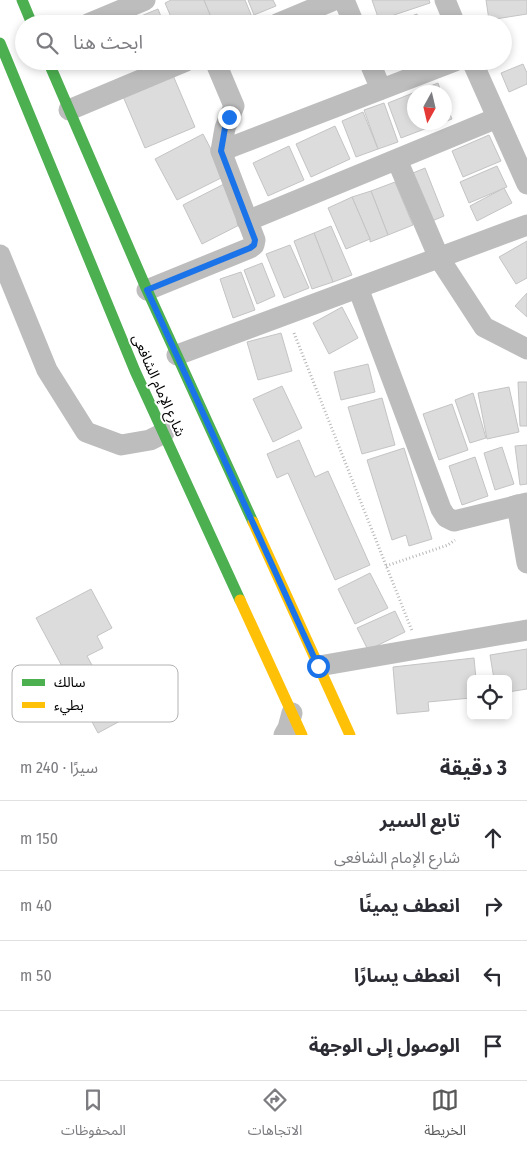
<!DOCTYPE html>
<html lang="ar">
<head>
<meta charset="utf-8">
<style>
	body { margin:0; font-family:"Fira Sans Condensed","Noto Sans Arabic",sans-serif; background:#f2f2f3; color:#2b2b33; direction:rtl }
	.controls { position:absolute; right:15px; bottom:15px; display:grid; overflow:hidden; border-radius:8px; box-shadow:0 2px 8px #0003 }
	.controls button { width:45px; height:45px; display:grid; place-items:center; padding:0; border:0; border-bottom:1px solid #e1e1e2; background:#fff; color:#2b2b33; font:25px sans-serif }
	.compass { position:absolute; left:407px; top:85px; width:45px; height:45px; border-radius:50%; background:#fff; box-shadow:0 2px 8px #0003; rotate:188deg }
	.stop { position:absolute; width:15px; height:15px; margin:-11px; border:4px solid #1a73e8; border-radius:50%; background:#fff }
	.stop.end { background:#1a73e8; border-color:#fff; box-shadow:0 1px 5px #0008 }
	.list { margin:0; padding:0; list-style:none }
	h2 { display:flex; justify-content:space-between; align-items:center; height:65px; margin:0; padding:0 20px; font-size:21px }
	h2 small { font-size:16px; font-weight:400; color:#7c7c81 }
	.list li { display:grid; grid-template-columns:32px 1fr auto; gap:15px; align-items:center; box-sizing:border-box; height:70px; padding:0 20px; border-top:1px solid #e1e1e2 }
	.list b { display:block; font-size:19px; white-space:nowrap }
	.list p { margin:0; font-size:16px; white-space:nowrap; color:#7c7c81 }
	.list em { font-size:16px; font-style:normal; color:#7c7c81 }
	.icon { flex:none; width:28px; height:28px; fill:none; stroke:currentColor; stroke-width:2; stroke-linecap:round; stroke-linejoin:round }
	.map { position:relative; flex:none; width:527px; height:735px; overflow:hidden; direction:ltr }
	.search { position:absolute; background:#fff; box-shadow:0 2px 8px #0003; left:15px; right:15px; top:15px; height:55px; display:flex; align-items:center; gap:12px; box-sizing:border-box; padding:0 18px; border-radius:28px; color:#7c7c81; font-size:19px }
	.sheet { height:345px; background:#fff }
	nav { display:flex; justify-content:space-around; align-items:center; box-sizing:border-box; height:70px; border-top:1px solid #e1e1e2; background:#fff; font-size:14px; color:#7c7c81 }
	nav a { display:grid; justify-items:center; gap:2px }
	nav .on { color:#595959 }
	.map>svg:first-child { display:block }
	.building { fill:#dcdcdc; stroke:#c4c4c4 }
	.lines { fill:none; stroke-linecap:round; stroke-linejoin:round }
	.path { stroke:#b8b8b8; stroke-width:3; stroke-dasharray:1 2.5; stroke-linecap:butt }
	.street { stroke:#bdbdbd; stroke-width:21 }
	.fast { stroke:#4caf50; stroke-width:11 }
	.slow { stroke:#ffc107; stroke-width:11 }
	.route { stroke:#1a73e8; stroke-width:6 }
	.labels { text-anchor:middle; stroke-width:4; stroke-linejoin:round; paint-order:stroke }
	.street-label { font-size:14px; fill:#000; stroke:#fff }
	.key { fill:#fff; stroke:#b2b2b2; stroke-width:1 }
	.key-label { font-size:14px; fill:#000 }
</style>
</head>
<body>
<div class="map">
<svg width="527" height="735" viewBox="0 0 527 735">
	<rect width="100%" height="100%" fill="#fff"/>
	<g class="building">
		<polygon points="171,0 204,0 214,24 174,24 165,3"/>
		<polygon points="204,0 245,0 252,17 236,24 214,24"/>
		<polygon points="248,0 273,0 276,6 254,15"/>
		<polygon points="372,0 429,0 430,3 379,20"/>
		<polygon points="486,0 527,0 527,14 489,20"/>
		<polygon points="158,9 164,24 122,24"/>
		<polygon points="417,14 420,24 390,24"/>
		<polygon points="523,64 527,73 527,84 509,92 501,73"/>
		<polygon points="172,73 195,127 145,148 122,94"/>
		<polygon points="438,83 441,92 414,92 414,122 443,122 401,138 388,103"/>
		<polygon points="444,100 452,119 444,122"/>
		<polygon points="384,103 398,142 378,149 364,110"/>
		<polygon points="363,112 378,149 356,157 342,121"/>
		<polygon points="335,126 350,159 311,177 296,144"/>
		<polygon points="203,134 225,176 177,200 155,159"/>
		<polygon points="489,135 501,161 463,177 452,151"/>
		<polygon points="289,146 304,180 268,196 253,163"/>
		<polygon points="497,166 507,187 469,203 460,182"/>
		<polygon points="425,168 444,216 420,226 401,178"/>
		<polygon points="228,182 247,221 202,244 183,205"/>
		<polygon points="395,182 413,225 388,235 371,191"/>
		<polygon points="504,188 512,203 477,221 470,206"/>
		<polygon points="371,191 388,235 370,242 370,239 352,197"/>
		<polygon points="352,197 370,239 346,249 328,208"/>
		<polygon points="331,226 352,275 333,282 314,233"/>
		<polygon points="314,233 333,282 312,289 294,241"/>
		<polygon points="527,241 527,278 516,284 499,257"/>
		<polygon points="290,245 309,288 284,298 266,254"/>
		<polygon points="262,263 275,296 257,304 244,270"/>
		<polygon points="241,272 255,310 233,318 220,279"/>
		<polygon points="527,293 527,317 515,306"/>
		<polygon points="342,307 358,338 329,354 313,323"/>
		<polygon points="281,333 292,371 258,380 247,342"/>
		<polygon points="368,364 375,392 341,400 334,372"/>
		<polygon points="518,382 527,382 527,426 520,426"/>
		<polygon points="282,386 302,428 273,442 253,399"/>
		<polygon points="509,387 519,432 487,439 478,393"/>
		<polygon points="473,393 486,438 470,443 455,400"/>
		<polygon points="382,398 395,445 362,454 348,407"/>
		<polygon points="452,404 468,450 439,460 423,414"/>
		<polygon points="299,440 315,477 328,471 370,565 335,580 288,473 277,478 267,454"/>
		<polygon points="527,445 527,484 520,485 515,446"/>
		<polygon points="502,447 514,484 495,490 484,453"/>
		<polygon points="404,448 432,539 409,546 406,535 392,540 367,460"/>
		<polygon points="475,457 488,496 462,505 449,466"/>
		<polygon points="370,573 388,608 355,624 338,589"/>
		<polygon points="91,589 112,628 97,636 103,648 87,656 122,720 98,733 36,618"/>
		<polygon points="395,611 405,632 368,650 357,628"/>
		<polygon points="527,649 527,689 508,692 508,679 494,679 490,655"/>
		<polygon points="474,658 476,679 471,679 471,698 428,702 429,711 397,714 393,667"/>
	</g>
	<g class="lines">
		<g class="path">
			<polyline points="294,333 412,631"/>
			<polyline points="386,566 448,545 455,540"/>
		</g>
		<g class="street">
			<polyline points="344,0 354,24"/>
			<polyline points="445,0 455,24"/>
			<polyline points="88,24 145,0"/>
			<polyline points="277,24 334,0"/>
			<polyline points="369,61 381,89"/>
			<polyline points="472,61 527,184"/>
			<polyline points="69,110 186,61"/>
			<polyline points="221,151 455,61"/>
			<polyline points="397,160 439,258 484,327 527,349"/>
			<polyline points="247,221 497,118"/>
			<polyline points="0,255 47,370 86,432 121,445 150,440 164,433"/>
			<polyline points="358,288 441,509 446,517 454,521 527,503"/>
			<polyline points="147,290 250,248 254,245 255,240 221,151 225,128 234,106 215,61"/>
			<polyline points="177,355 527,225"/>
			<polyline points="517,505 527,563"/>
			<polyline points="319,666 527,630"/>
			<polyline points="284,735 288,728 292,713"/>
		</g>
		<g class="fast">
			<polyline points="22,0 32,24"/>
			<polyline points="0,43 135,371 240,600"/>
			<polyline points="48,61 147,290 253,522"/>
		</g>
		<g class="slow">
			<polyline points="253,522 350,735"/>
			<polyline points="240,600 302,735"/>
		</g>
	</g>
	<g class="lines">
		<polyline class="route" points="229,117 225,128 221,151 255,240 254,245 250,248 147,290 318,666"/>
	</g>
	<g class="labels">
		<g class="street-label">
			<text transform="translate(159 385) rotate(66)" y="5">شارع الإمام الشافعى</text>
		</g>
	</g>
	<rect x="12" y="665" width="166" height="57" rx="8" class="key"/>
	<rect x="22" y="679" width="23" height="7" fill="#4caf50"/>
	<rect x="22" y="702" width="23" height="6" fill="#ffc107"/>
	<g class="key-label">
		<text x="54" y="687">سالك</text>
		<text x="54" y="710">بطيء</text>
	</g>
</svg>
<div class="controls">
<button><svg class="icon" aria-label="locate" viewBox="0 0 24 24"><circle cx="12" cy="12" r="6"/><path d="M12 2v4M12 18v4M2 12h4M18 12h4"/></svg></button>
</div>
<svg class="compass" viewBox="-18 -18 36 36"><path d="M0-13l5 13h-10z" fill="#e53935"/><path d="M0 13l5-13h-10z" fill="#7c7c81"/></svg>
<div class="stop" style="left:318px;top:666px"></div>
<div class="stop end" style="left:229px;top:117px"></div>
<div class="search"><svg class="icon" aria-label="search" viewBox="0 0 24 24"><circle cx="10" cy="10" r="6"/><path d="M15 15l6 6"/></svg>ابحث هنا</div>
</div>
<section class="sheet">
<h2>3 دقيقة<small>سيرًا · 240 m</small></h2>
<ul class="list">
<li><svg class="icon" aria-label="ahead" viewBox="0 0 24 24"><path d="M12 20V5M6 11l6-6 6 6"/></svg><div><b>تابع السير</b><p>شارع الإمام الشافعى</p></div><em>150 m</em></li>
<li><svg class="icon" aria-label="right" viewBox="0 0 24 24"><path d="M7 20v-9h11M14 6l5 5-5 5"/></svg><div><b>انعطف يمينًا</b></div><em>40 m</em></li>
<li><svg class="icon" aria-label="left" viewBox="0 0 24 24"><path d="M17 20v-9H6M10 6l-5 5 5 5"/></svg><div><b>انعطف يسارًا</b></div><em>50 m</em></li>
<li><svg class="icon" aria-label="arrive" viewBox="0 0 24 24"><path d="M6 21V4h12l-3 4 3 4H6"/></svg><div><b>الوصول إلى الوجهة</b></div></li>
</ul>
</section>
<nav>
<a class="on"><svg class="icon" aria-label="map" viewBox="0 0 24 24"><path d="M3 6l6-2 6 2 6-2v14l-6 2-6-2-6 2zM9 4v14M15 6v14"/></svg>الخريطة</a>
<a><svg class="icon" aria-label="directions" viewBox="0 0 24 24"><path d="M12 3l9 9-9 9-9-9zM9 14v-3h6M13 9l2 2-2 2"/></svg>الاتجاهات</a>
<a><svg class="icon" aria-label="saved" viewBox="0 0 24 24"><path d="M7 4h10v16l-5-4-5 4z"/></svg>المحفوظات</a>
</nav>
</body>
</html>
